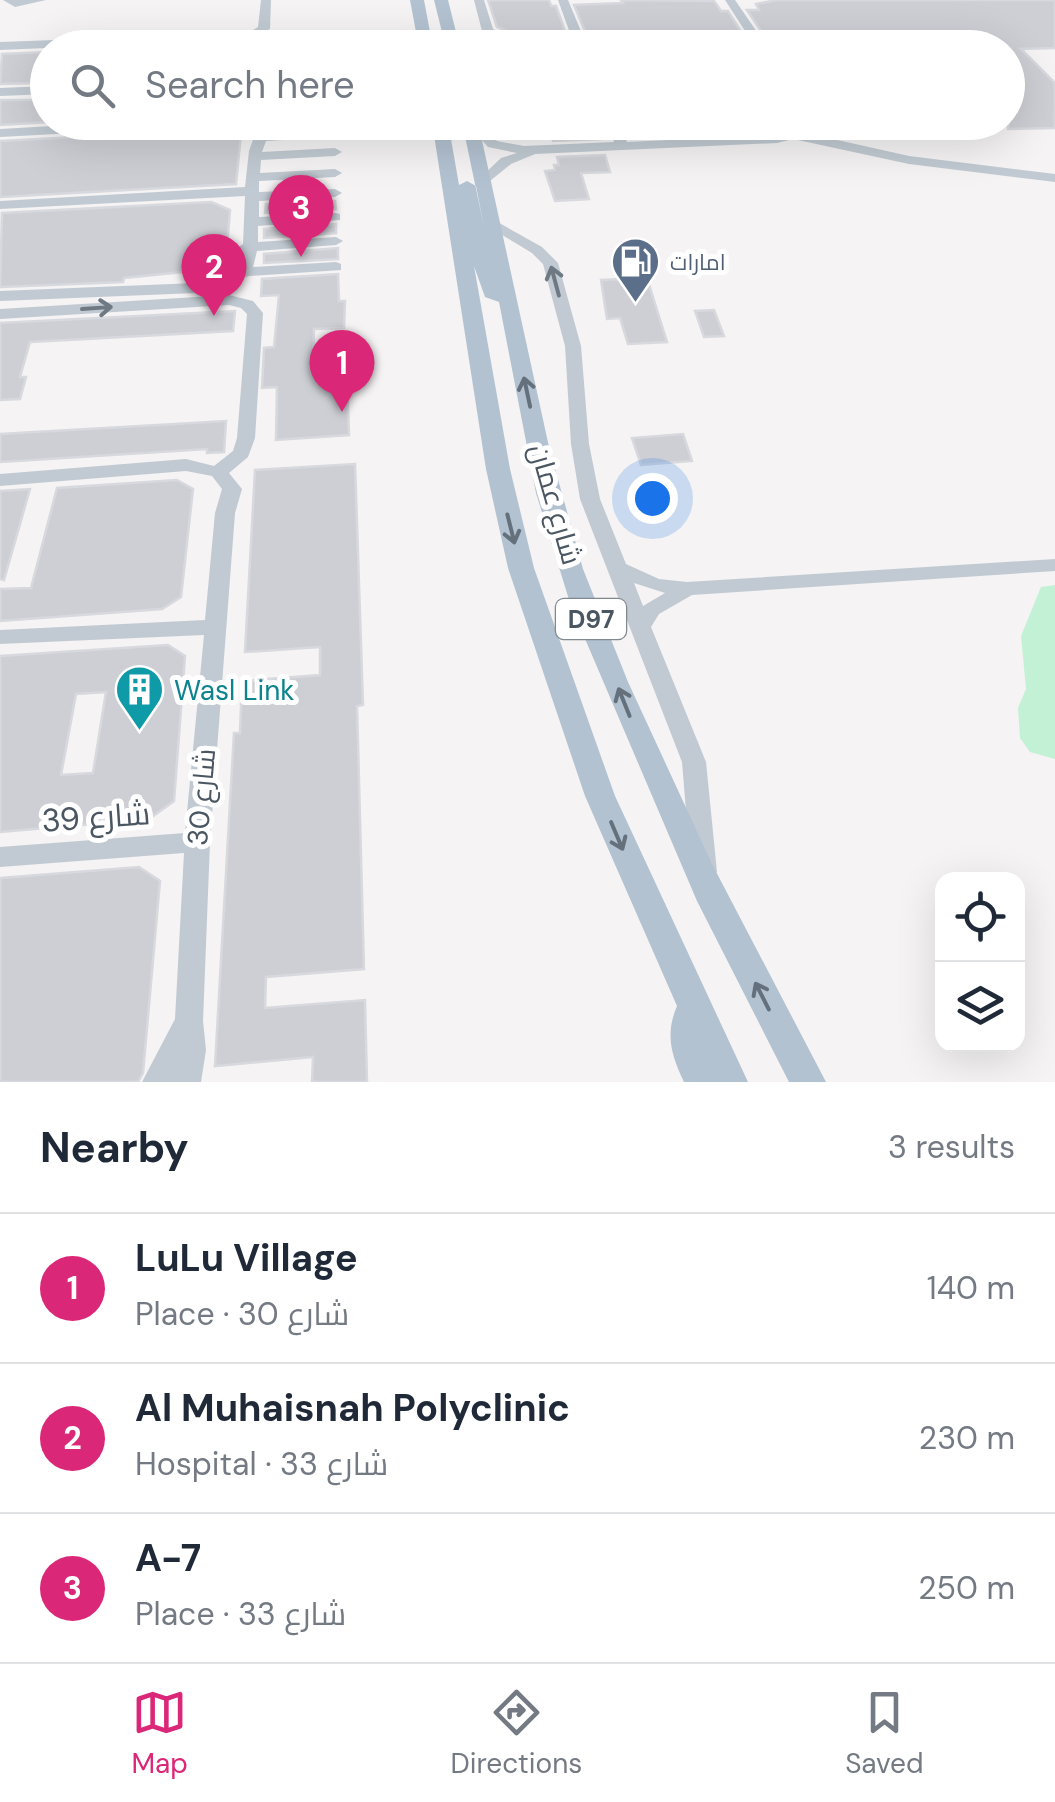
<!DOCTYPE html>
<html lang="en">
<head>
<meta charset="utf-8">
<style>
	body { margin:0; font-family:"DM Sans",Cairo,sans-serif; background:#f2f2f3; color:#1f2937 }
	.controls { position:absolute; right:30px; bottom:30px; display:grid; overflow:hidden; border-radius:20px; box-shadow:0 10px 40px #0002 }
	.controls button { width:90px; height:90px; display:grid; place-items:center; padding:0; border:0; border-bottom:2px solid #e0e1e3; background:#fff; color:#1f2937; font:50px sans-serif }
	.you { position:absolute; left:652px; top:498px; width:35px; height:35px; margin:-25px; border:8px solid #fff; border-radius:50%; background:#1a73e8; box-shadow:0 0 0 15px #1a73e833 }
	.badge { display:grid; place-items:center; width:65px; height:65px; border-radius:50%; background:#db2777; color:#fff; font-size:32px; font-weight:700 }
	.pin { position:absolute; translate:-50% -82px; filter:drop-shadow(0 2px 5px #0008) }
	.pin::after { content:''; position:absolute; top:52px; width:35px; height:30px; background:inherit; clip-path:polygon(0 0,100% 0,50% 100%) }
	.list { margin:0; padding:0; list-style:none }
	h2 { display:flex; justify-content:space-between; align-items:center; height:130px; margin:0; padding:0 40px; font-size:42px }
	h2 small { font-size:32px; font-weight:400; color:#747a83 }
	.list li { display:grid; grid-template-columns:65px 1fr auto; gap:30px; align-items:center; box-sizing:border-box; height:150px; padding:0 40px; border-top:2px solid #e0e1e3 }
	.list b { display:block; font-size:38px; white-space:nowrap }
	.list p { margin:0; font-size:32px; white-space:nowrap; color:#747a83 }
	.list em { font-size:32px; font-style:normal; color:#747a83 }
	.icon { flex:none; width:55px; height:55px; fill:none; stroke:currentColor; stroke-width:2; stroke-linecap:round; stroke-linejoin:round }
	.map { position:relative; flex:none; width:1055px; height:1082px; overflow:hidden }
	.search { position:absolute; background:#fff; box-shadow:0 10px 40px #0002; left:30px; right:30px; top:30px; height:110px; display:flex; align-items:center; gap:25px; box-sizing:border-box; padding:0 35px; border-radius:55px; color:#747a83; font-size:38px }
	.sheet { height:580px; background:#fff }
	nav { display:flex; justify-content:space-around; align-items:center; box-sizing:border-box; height:140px; border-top:2px solid #e0e1e3; background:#fff; font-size:28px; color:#747a83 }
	nav a { display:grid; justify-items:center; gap:5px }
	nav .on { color:#db2777 }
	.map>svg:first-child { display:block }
	.green { fill:#c3f1d5 }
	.building { fill:#cdcfd5; stroke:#d7d9de; stroke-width:2.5; fill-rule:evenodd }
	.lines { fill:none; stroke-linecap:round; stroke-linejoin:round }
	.minor { fill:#c1cad2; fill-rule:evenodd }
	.major { fill:#b3c2d1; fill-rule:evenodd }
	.oneway { stroke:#6e7983 }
	.oneway2 { stroke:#64717d }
	.labels { text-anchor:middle; stroke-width:10; stroke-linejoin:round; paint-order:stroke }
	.far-service-label { font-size:22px; fill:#4e5e75; stroke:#fff; text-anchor:start }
	.shield { fill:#fff; stroke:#808990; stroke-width:2.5 }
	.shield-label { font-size:25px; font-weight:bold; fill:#4a5661 }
	.street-label { font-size:28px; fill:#4a5661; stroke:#fff }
	.culture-label { font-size:28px; fill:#0d838f; stroke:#fff; text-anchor:start }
	.near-street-label { font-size:32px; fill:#4a5661; stroke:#fff }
</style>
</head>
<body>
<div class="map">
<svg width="1055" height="1082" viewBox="0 0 1055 1082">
	<rect width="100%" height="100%" fill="#f5f3f3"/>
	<polygon class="green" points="1055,585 1055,759 1030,752 1020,738 1018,708 1026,689 1021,636 1041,587"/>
	<g class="building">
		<polygon points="488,0 549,0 551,6 556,6 565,31 516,35 497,27"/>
		<polygon points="621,0 714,1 721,11 728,11 747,41 740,41 744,48 592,48 574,5 623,3"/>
		<polygon points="777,0 1055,0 1055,48 1021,49 1055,83 1055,128 1008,129 1008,48 862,48 857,42 833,43 828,38 767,40 747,10 759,10 756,4"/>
		<polygon points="48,52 37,83 0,84 2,54"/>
		<polygon points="0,100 48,100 49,122 0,125"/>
		<polygon points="549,122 596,122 600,139 553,141"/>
		<polygon points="648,122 685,122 691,135 654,137"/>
		<polygon points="231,129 241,134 236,184 0,197 0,141"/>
		<polygon points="605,155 610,172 581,173 589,199 555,201 545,171 555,170 554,165 559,165 557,157"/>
		<polygon points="335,201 336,209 265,213 266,204"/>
		<polygon points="211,202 230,210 225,269 218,273 202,274 203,270 124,278 123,282 0,287 2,213"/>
		<polygon points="336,224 336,233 264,238 264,229"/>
		<polygon points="338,248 338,259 264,263 264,254"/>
		<polygon points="338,274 339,301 345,301 344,328 314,329 313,359 333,358 333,364 356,362 358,376 347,377 349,435 276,440 277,387 262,388 264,348 274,347 279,295 261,296 262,279"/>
		<polygon points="647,278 667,342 628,344 620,318 607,319 601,280"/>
		<polygon points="714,310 724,336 704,337 695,311"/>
		<polygon points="235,311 233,331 30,342 20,377 26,377 20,399 0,400 0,323"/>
		<polygon points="226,421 224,452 207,453 207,449 0,462 0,434"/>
		<polygon points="683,434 692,461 641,465 632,438"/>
		<polygon points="355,464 363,705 357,706 364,969 266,977 265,1008 365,1000 367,1082 312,1082 313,1057 215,1066 234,733 240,733 242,681 320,675 320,647 245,652 255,470"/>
		<polygon points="177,480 193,489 181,597 162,609 0,621 0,589 31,588 57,488"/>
		<polygon points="30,489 4,580 0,579 0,491"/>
		<path d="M168,645l17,11 -11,145 -25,18 -149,13v-176zM106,692l-13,81 -32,2 15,-81z"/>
		<polygon points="139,867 160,881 143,1073 138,1082 0,1082 0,878"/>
	</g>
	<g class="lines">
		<g class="minor">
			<polygon points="3,0 46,0 15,7"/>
			<polygon points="261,0 271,0 270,29 250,39 0,50 0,42 248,33 258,27"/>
			<polygon points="474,0 484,0 493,29 515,39 571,36 558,0 568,0 588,48 576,48 574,43 490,46 490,42 499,40 482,31"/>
			<polygon points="725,0 735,0 768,48 756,48"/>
			<polygon points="48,86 48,94 0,96 0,88"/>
			<polygon points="124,122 213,122 207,126 0,137 0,129"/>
			<polygon points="232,122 259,124 265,133 340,130 340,136 335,137 266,141 262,152 335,148 342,152 335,156 261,160 260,173 335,169 342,173 335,177 259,181 259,192 335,189 342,193 335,197 259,201 259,217 335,213 340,214 340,220 258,226 258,242 336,237 343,241 336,245 257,251 253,267 336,262 341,264 341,270 249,276 196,293 0,301 0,291 196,283 235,273 242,250 239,247 243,244 245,196 0,209 0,201 245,187 249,151 254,137 249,130"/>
			<polygon points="465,122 476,122 497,141 524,146 614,142 607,122 620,122 627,142 777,135 794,130 801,122 814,122 806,133 909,156 1055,174 1055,182 909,164 793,139 777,143 535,154 511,164 485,185 478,181 480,178 501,158 517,153 488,147"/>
			<polygon points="495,122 508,122 509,135 499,135"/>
			<path d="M494,220l48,27 16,16 23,83 8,98 11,55 26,65 33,15 28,3 368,-23v12l-363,24 -33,19 -8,13 55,135 11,110 -4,7 -9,3 -9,-3 -4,-7 -9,-110 -102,-263 -9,-55 -6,-98 -22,-82 -11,-11 -43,-26 -2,-3zM634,583l31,10 -22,13z"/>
			<polygon points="229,295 253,301 263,313 255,438 248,457 229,473 242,489 235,513 210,842 203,1021 206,1050 201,1082 142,1082 175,1019 184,853 0,867 0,847 185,833 204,635 0,644 0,630 205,620 215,513 222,489 212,476 186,471 0,486 0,474 186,459 214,466 233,451 237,438 247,314 241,308 229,305 0,319 0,309"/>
		</g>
		<g class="major">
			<polygon points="410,0 424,0 433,48 419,48"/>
			<polygon points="434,0 448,0 460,48 446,48"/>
			<path d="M432,122h16l11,63 8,-4 9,5 8,41 -22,-105h16l71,325 34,122 45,113 84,182 114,218h-37l-92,-181 -126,-295 -35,-113 -37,-191 -14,-5 -11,-31 36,203 24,99 81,228 133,286h-64c-13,-27 -19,-48 -7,-76l-92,-210 -77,-228 -22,-99z"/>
		</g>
	</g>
	<defs><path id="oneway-shaft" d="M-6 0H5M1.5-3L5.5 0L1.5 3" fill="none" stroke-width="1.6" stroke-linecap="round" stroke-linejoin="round" transform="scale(2.5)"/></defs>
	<g class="oneway">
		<use href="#oneway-shaft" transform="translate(555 281) rotate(-105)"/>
		<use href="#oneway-shaft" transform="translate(97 308) rotate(-4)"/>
	</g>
	<g class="oneway2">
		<use href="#oneway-shaft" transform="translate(527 392) rotate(-102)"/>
		<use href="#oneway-shaft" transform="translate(511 529) rotate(76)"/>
		<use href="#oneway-shaft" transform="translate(624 702) rotate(-112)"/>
		<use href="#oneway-shaft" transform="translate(617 836) rotate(67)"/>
		<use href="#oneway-shaft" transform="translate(762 996) rotate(-117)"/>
	</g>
	<defs>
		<symbol id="fuel-pin" viewBox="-11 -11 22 30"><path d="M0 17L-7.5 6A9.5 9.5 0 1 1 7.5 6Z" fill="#5c6f8a" stroke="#fff"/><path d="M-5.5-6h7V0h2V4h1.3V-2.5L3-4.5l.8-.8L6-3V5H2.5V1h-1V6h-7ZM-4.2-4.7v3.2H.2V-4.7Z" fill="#fff"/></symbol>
		<symbol id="building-pin" viewBox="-11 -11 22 30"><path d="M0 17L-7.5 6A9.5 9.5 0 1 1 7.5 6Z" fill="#0f9aa8" stroke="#fff"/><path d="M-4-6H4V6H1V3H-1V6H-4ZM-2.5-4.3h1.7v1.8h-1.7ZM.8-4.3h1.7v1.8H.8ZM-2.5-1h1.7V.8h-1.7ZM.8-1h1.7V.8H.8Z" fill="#fff"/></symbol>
	</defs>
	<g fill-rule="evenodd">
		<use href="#fuel-pin" x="608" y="234" width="55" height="75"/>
		<use href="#building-pin" x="112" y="662" width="55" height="75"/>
	</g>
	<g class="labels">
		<g class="far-service-label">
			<text x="670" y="270">امارات</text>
		</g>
		<rect class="shield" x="556" y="599" width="70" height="40" rx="8"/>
		<g class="shield-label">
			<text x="591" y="628">D97</text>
		</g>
		<g class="street-label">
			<text transform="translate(556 504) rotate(74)" y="10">شارع عمان</text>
			<text transform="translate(201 797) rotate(-85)" y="10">شارع 30</text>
		</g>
		<g class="culture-label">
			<text x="174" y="700">Wasl Link</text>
		</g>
		<g class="near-street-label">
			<text transform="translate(96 817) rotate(-4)" y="11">شارع 39</text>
		</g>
	</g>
</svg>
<div class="controls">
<button><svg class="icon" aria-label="locate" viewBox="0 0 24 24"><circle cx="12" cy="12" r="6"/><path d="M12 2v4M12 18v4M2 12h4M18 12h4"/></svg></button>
<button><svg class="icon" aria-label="layers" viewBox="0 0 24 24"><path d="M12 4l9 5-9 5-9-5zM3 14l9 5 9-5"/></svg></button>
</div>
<div class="you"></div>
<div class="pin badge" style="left:342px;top:412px">1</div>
<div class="pin badge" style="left:214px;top:316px">2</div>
<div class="pin badge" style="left:301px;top:257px">3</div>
<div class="search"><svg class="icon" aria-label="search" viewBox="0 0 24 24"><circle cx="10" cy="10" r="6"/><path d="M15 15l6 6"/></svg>Search here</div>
</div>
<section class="sheet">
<h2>Nearby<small>3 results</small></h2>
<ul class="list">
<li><span class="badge">1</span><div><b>LuLu Village</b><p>Place · شارع 30</p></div><em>140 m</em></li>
<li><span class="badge">2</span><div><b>Al Muhaisnah Polyclinic</b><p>Hospital · شارع 33</p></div><em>230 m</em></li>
<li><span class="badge">3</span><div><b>A-7</b><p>Place · شارع 33</p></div><em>250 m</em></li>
</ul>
</section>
<nav>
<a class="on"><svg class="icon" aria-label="map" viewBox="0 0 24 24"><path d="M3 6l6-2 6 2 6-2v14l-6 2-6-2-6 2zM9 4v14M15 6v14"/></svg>Map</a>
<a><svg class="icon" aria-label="directions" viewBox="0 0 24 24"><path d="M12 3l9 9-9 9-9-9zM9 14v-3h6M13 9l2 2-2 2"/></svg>Directions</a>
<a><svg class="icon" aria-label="saved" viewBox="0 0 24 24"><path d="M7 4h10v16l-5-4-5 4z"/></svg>Saved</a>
</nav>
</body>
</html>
